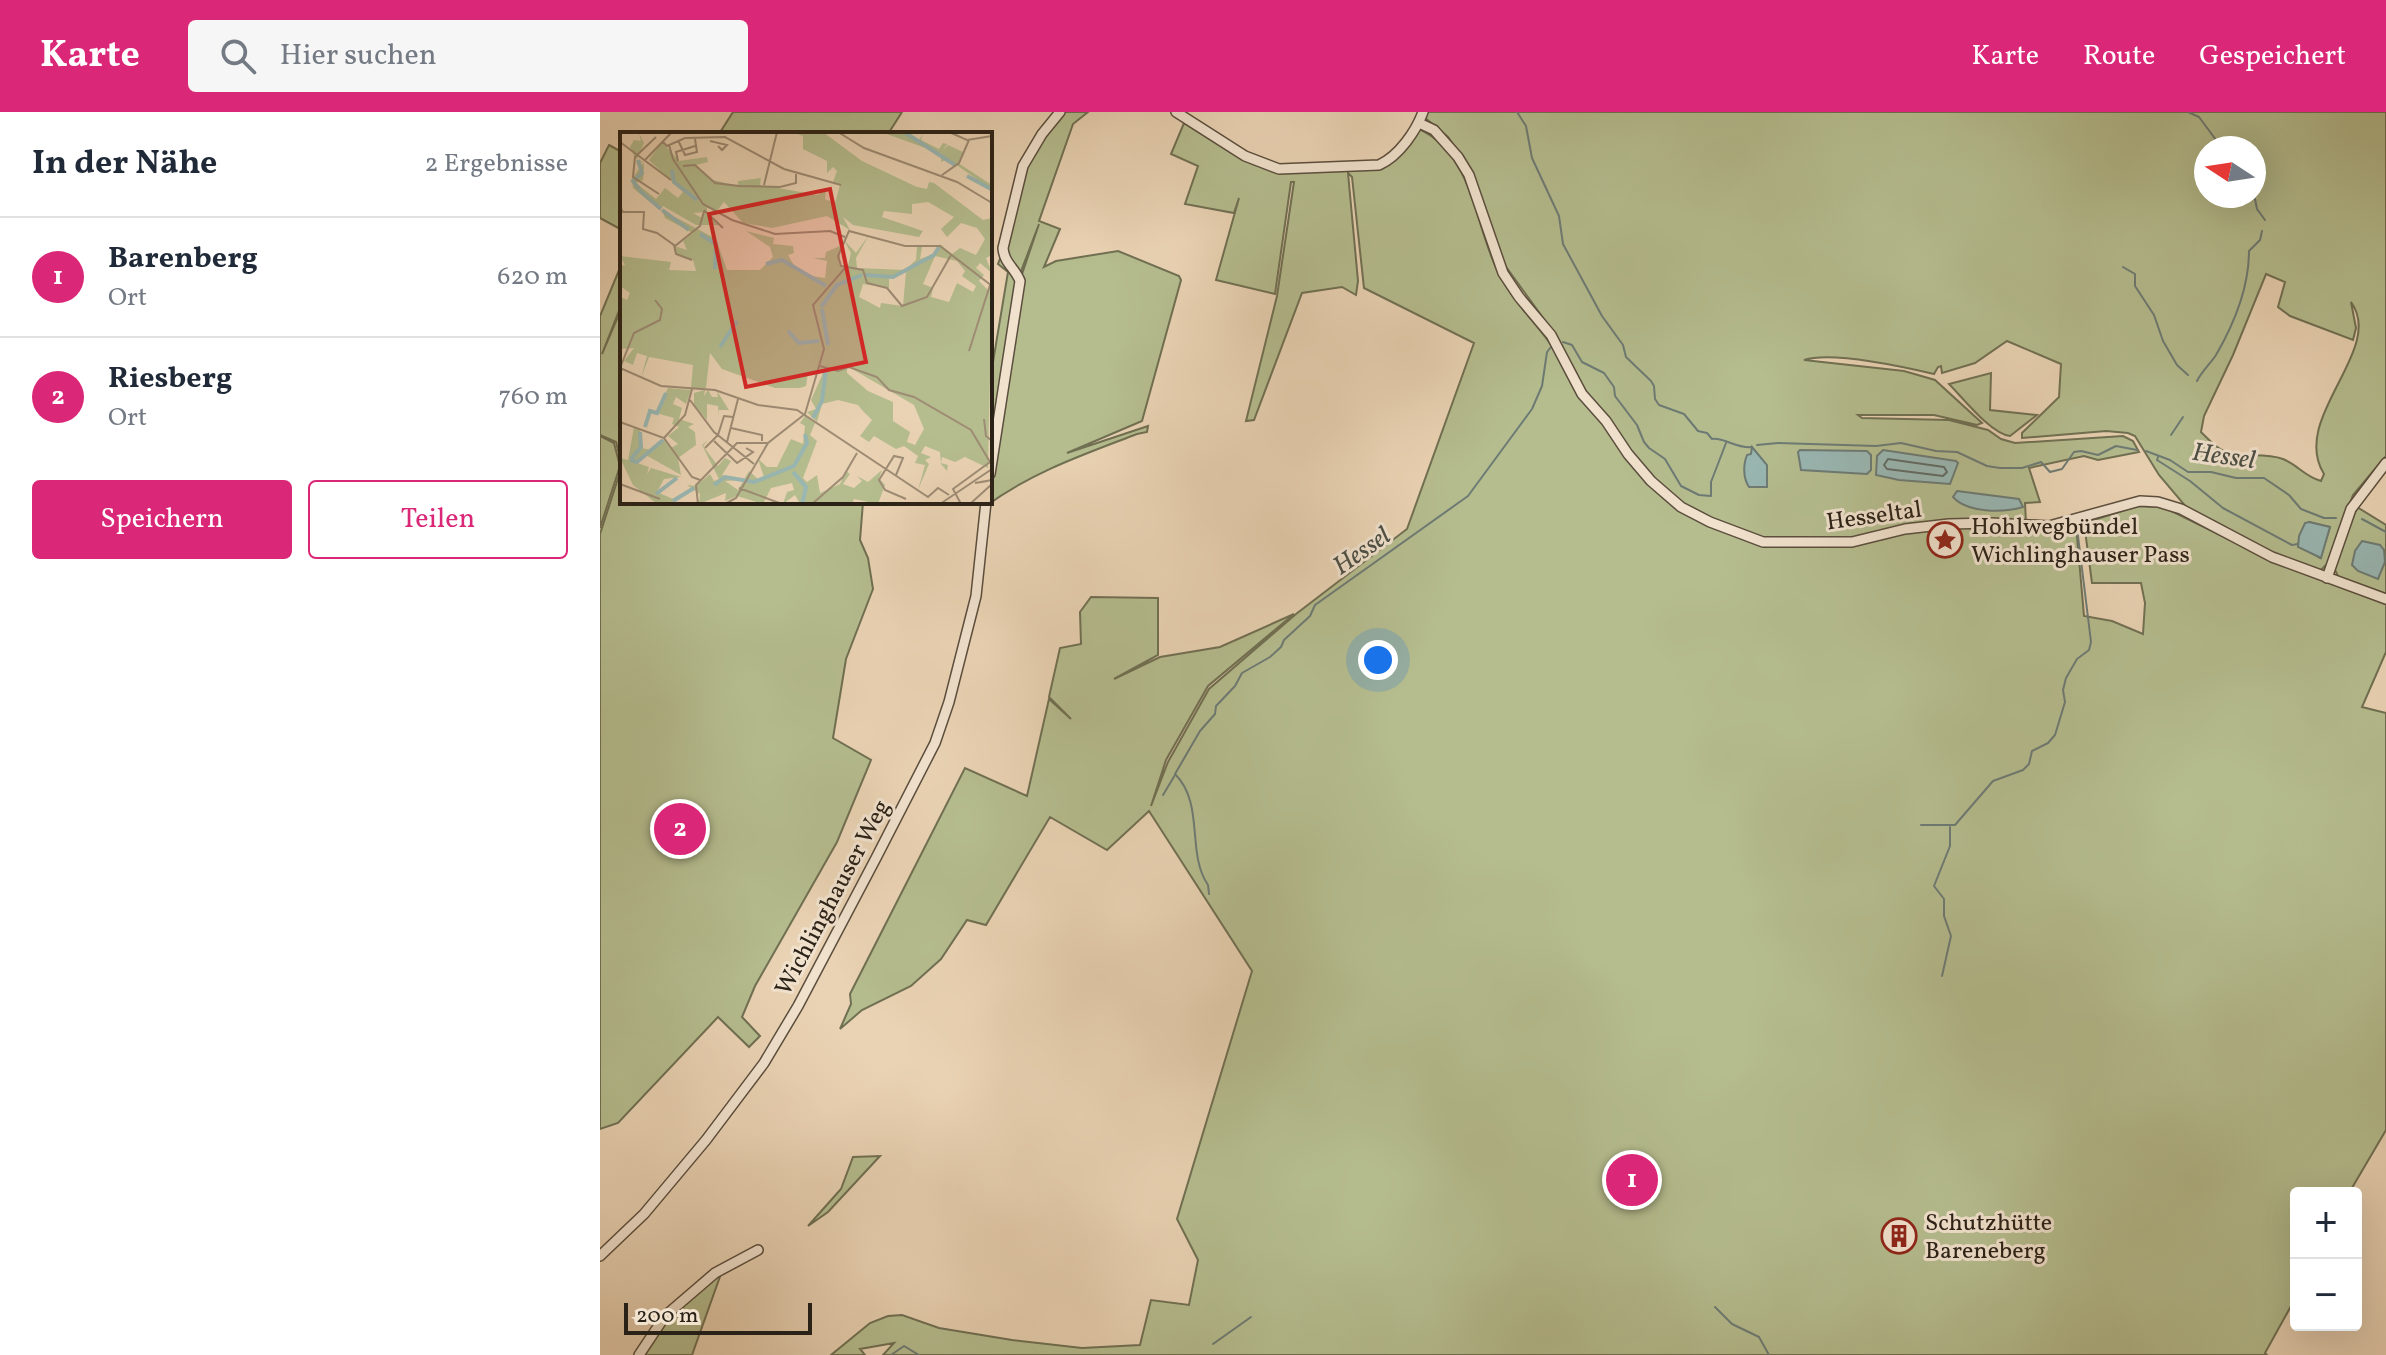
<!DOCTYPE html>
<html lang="de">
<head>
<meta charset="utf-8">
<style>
	body { margin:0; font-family:Vollkorn,serif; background:#f6f6f7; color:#1f2937 }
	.controls { position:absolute; right:24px; bottom:24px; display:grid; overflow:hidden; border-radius:8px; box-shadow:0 8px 32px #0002 }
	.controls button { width:72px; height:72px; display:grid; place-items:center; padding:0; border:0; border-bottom:2px solid #e0e1e3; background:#fff; color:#1f2937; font:40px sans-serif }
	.compass { position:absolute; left:1594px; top:24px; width:72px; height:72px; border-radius:50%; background:#fff; box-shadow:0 8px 32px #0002; rotate:282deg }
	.scale { position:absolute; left:24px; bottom:20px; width:188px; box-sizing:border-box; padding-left:8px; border:4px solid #2b2217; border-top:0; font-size:22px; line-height:28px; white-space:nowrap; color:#2b2217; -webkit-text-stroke:6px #f1e2ce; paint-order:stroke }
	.you { position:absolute; left:778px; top:548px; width:28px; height:28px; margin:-20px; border:6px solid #fff; border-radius:50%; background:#1a73e8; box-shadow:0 0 0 12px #1a73e833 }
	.badge { display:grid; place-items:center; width:52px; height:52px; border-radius:50%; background:#db2777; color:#fff; font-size:26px; font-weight:700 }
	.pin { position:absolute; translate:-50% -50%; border:4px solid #fff; box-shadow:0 2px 8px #0006 }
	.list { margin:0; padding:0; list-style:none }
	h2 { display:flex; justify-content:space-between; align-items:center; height:104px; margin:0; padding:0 32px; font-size:34px }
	h2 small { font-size:26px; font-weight:400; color:#747a83 }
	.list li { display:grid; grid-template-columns:52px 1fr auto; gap:24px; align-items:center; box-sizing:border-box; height:120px; padding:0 32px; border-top:2px solid #e0e1e3 }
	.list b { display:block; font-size:30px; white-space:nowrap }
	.list p { margin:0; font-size:26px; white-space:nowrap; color:#747a83 }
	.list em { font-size:26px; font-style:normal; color:#747a83 }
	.actions { display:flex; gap:16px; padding:24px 32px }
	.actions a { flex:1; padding:18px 0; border:2px solid #db2777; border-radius:8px; text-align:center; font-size:28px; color:#db2777 }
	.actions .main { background:#db2777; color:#fff }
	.icon { flex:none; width:44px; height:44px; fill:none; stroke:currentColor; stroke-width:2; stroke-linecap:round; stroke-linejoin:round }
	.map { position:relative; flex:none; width:1786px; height:1243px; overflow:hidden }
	header { display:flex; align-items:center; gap:48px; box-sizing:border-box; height:112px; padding:0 40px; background:#db2777; color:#fff }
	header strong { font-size:38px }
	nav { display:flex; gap:44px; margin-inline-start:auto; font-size:28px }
	.search { width:560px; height:72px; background:#f6f6f7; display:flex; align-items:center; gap:20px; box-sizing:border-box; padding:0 28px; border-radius:8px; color:#747a83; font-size:30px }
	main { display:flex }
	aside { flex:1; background:#fff }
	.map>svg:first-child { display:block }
	.green { fill:#b5bd8f; stroke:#707053; stroke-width:2; fill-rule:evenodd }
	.water { fill:#99b7b3; stroke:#6d7b75; stroke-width:2 }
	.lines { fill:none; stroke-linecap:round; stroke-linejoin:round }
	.shore { stroke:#626c65; stroke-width:2 }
	.stream { stroke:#6d7b75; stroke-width:2 }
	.minor-casing { stroke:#5b4e3e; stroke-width:12 }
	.minor { stroke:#f1e2ce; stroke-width:9 }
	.labels { text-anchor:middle; stroke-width:6; stroke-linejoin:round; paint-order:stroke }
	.street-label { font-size:24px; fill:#2b2217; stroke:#f1e2ce }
	.poi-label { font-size:24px; fill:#2b2217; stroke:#f1e2ce; text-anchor:start }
	.water-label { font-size:26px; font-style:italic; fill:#4c4f46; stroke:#f1e2ce }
	.inset-river { fill:none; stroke:#99b7b3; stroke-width:4 }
	.inset-road { fill:none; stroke:#9e8c75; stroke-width:2 }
	.view { fill:#d62828; fill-opacity:0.15; stroke:#d62828; stroke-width:4 }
	.inset-edge { fill:none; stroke:#2b2217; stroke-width:4 }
</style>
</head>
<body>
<header>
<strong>Karte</strong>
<div class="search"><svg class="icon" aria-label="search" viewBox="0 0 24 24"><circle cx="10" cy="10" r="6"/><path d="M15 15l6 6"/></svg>Hier suchen</div>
<nav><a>Karte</a><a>Route</a><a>Gespeichert</a></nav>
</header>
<main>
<aside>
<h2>In der Nähe<small>2 Ergebnisse</small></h2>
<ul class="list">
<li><span class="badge">1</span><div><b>Barenberg</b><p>Ort</p></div><em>620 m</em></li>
<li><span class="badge">2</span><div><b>Riesberg</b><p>Ort</p></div><em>760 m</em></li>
</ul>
<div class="actions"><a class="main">Speichern</a><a>Teilen</a></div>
</aside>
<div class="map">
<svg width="1786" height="1243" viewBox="0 0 1786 1243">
	<rect width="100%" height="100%" fill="#ead3b4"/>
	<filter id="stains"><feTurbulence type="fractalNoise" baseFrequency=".0025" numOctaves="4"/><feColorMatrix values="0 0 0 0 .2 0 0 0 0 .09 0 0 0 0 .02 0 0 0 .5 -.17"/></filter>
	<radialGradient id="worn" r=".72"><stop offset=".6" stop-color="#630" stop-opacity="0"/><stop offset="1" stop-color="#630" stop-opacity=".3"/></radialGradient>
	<g class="green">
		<polygon points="133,0 302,0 288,22 119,22"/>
		<path d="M462,0h26l-15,12 -34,97 21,8 -16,38 12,-6 62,-10 61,25 2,4 -39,141 -75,32 81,-27 -1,6 -10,2c-52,20 -105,38 -151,72l4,-4v-19l31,-206 18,-53 -22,58 -27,177v-79l18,-108 -10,-8 9,-23 17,-74z"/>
		<path d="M826,0h960v344l-33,39 -25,68 -8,8 -47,-16 -86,-47 -28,-33 -24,-39 -7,-3 -22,-2 -84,7v-5l37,-36 2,-33 -54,-23 -32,22 -33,10 -1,-7 -3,1 -4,7c-30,-7 -102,-23 -130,-14l100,11 31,9 47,43 -5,2 -43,-10h-76l4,3 87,2 39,10 13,9 14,4 108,-7 10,5 6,11 -41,8 -14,-4 -55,12 11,34 -15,1 1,20 20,6 30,-4 8,91 28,5 31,13 2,-31 -4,-20h-49l-8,-60 54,-17 25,1 108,53 115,44v48l-24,55 24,6v417l-37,63h-53v104l-31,56 2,2h-1384l11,-12 -34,6 5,6h-34l39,-32 18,-7 14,-1 37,13 73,12 70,8 58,-3 11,-45 38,5 9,-45 -21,-41 75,-248 -103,-160 -42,39 -57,-33 -64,108 -19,-5 -26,39 -30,27 -49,24 -22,19 11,-25 -1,-10 115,-226 62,28 22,-97 22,20 -22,-22 11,-49 21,-4 -1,-32 11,-15 67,1v57l-44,24 46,-22 60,-10 74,-33 -86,72 -42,74 -15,46 17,-44 41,-73 87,-75 111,-85 67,-186 -110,-55 -12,-111 -4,-4 10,108 -2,14 -14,-8 -40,6 -48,127 -8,1 31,-125 17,-114h-3l-16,112 -59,-14 23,-82 -5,15 -49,-9 13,-38 -27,-12 13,-31 48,30 48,18 92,-2 47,-40c57,26 55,101 82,149 15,27 39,49 56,75l-3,-20 -50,-69 -36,-98 -20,-29 -24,-20zM1606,36h48v48h-48zM1666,162l19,8 -7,25 12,9 63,24 3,-12 -5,-26c35,48 -62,116 -27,172l-3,7c-17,-5 -23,-16 -38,-22 -17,-6 -34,-2 -51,-5 -13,-3 -22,-13 -31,-22l3,-16 29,-61zM1709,410l21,5 -10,31 -22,-14z"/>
		<polygon points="9,33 22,40 22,118 0,106 0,51"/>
		<polygon points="22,151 22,191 2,242 22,195 22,390 263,390 260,428 268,446 273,477 246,547 233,626 271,648 237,730 155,874 142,905 160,924 149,935 118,905 18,1011 0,1017 0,422 22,354 16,330 0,323 0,204"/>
		<path d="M1391,261l-1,37 47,5 -27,21c-19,-2 -47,-38 -61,-52z"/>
		<polygon points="0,324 14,331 20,354 0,416"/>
		<polygon points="1757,395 1786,413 1786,484 1739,466 1734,456"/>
		<polygon points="280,1044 228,1100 208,1114 241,1077 253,1045"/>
		<polygon points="122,1159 92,1243 40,1243 68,1204"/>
	</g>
	<g class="water">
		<path d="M1152,335l15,18v22h-18c-6,-9 -6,-22 -2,-32l4,-1z"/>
		<polygon points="1200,338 1267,339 1271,343 1271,358 1267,362 1201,358 1198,340"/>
		<polygon points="1283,338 1356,349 1358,351 1350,372 1299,368 1276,363 1277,344"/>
		<path d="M1357,379l62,8 4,8c-20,6 -56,6 -70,-10z"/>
		<polygon points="1709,410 1730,415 1721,446 1698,435 1699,424 1705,411"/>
		<polygon points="1762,429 1780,433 1784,438 1785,450 1778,467 1758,459 1752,453 1755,439"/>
	</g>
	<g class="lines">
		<polygon class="shore" points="1288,347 1344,355 1347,360 1343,364 1287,357 1284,353"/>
		<g class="stream">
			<path d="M917,0l9,14 6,32 27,58 4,28 39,72 21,29 3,12 25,24 3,5 1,13 4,6 25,9 14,17 9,2 5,6c12,-2 25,10 40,8"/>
			<polyline points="1588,0 1599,5 1622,36"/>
			<polyline points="1654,82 1657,97 1665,108"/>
			<polyline points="1523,155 1535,162 1535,174 1554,203 1563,229 1577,253 1588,263"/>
			<polyline points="963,230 972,233 982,250 1004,261 1014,275 1015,284 1037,313 1044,330 1049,336 1065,347 1081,374 1099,383 1111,384 1111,370 1126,331"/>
			<path d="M1597,269c5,-10 13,-17 19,-26 18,-31 33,-68 33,-104l11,-11 2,-9"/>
			<polyline points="1571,323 1583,305"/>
			<polyline points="1157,333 1178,331 1276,334 1301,331 1336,339 1357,340 1387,354 1400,356 1422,356 1441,350 1450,360 1462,357 1474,340 1481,339 1498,343 1516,334 1537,338"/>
			<polyline points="1546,339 1570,348 1588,360 1611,360 1636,366 1664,366 1689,383 1701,397 1724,406 1736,406"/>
			<polyline points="1558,345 1557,348 1590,369 1623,396 1692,433 1698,432"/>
			<polyline points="1762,407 1786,420"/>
			<polyline points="563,683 575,663"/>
			<polyline points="1321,713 1355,713 1393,669 1423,658 1429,652 1432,639 1448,631 1455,623 1465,590 1463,578 1466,566 1477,547 1489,538 1491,530 1477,416"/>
			<path d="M609,782l-1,-9c-22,-32 -3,-81 -33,-111l25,-43 15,-17 1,-8 19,-20 7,-13 28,-16 11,-10 3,-7 26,-24 5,-11 153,-109 64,-87 10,-23 5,-34 4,-5"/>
			<polyline points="1342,864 1351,824 1344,804 1344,787 1334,774 1350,734 1350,715"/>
			<polyline points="1115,1195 1132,1212 1159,1225 1169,1243"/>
			<polyline points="613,1232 651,1205"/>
			<polyline points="291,1243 304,1234 319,1243"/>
		</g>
		<defs>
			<g id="minor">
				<path d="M576,0l69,44 34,13 100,-4c20,-9 37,-34 44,-53"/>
				<polyline points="819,11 834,18 858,45 869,63 903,161 919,185 951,223 982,282 1006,309 1028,342 1051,369 1081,395 1110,410 1163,430 1252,430 1305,417 1349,412 1391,411 1449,414 1540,389 1558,390 1581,397 1672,445 1786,487"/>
				<path d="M390,362l30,-193c-5,-13 -16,-18 -17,-33l20,-82 19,-32 18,-22"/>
				<polyline points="1727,466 1751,397 1786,351"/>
				<polyline points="0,1144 44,1102 106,1028 164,951 198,894 276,746 335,631 349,590 376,484 386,390"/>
				<polyline points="39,1243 65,1204 115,1161 158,1138"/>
			</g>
		</defs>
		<use href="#minor" class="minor-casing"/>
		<use href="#minor" class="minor"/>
	</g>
	<defs>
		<symbol id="sight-ring" viewBox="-11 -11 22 22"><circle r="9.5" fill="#f1e2ce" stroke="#8f2418" stroke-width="1.5"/><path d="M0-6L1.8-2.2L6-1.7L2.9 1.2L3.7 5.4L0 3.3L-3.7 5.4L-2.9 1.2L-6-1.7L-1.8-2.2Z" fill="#8f2418"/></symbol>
		<symbol id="building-ring" viewBox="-11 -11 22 22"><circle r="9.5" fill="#f1e2ce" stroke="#8f2418" stroke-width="1.5"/><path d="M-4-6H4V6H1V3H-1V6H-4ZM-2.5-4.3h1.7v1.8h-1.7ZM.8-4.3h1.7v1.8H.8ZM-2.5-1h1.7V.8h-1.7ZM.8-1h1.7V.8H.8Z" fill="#8f2418"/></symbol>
	</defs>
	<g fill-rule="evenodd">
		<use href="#sight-ring" x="1325" y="408" width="40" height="40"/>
		<use href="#building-ring" x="1279" y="1104" width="40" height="40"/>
	</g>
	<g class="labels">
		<g class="street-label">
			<text transform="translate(1274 403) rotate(-8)" y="8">Hesseltal</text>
			<text transform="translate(232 785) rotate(-62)" y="8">Wichlinghauser Weg</text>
		</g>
		<g class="poi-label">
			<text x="1371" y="422">Hohlwegbündel<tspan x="1371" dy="28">Wichlinghauser Pass</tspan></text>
			<text x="1325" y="1118">Schutzhütte<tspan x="1325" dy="28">Bareneberg</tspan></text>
		</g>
		<g class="water-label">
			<text transform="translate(1624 343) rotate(8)" y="9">Hessel</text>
			<text transform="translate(761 438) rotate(-35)" y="9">Hessel</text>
		</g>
	</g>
	<g transform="translate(20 20)">
		<rect width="372" height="372" fill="#ead3b4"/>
		<path d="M172,0h31l39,29 55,26 10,2 2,-7 5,1 49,37 9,-2v37l-6,3 6,15 -12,-10 -4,5 8,7 -5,6 9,9 4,-3 -4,181 -23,-11 -10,5 -13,-5 -1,6 7,2 -1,6 -6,-7 -1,-12 -15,-6 -4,7 10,4 -6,3 4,4 -11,26 7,-25 -10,-2 3,-7 -14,-10 -8,3 -22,-13 -5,6 -9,-6 12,-16 -10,-10 -8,8 8,-8 -4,-5 -20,-5 -16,4 -5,18 -10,-10 9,-3 -5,-9 12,-27 -15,-1 -2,14 -6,2h-25l-53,-19 -12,-16 -4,35h-15l2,-23 -44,-8 -8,21 6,-22 -10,-3 -4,12 -9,-4 10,-13 -14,1v-52l7,3 3,-7 -10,-7v-20l5,-1 -5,-9 51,6 -2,8 27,1 -3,-11 -17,-6 -2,-8 13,4 -4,-9 10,-8 -28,-15 -3,-8 54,29 11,31h33l13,-13 -3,-10 -24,-16 28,7 -1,6 20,2 1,7 -6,2 7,12 11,8 19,3 2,-17 -14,-3h12l1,-6 14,-6v19l8,1 3,-13 -7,-13 12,13 13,-18 -13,23 1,10 48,2 11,-10 1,-13h5l-2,12 15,-5 5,-10 12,10 8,-6 16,7 9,-16 -8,-11 -16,-5 -14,14 -6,-8 13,-12 -26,-15 -16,2v10l-28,-3 -2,6 41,14 -4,6 -66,-12 -10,-8 7,13 -23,-14 -55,12 -29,-5 -19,-21 -7,9 -9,-5 -2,6 -13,1 9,5 2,-6 16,13h-24l-33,-19 -3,4 -27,-22 -1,-9 11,-16 -8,-5 -5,-11 4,-7 7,1 -2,-8 5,10 -7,16 6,3 1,4 -1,14 -7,3 20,16 9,-11 13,10 5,-6 -34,-32 13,-18 17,19 28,-4 1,5 -12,3 13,14 29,7v-5l23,-3 -1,7 58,10 2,-6 6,1 -1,9 10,4 5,-18 -7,-3 4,-11 -4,-4 -6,6v-12l-24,-12v-13zM315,124l22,5 8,10 -3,5 14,10 -3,6 -16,-9 -8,19 -18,-5 2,-9 -10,-4zM279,140h7l-3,34 -22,-3 -1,5 -21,-11 4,-13 26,4v-11zM227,234l67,39 10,24 -9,16 -8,-3 3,-10 -17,-11v-19l-25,-11 -21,-18zM285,0l14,8 4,-6 -2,6 18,9 4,-6 4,1 -4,6 5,-5 15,7 -5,11 34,22v5l-44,-31 -7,3 1,-8 -58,-21zM48,256l23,2 -5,14 -10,-7 -3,7 9,4 -3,11 15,5 -6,3 7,5 1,13 -18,13 3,17 -37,-21 -7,9 12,4 -2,7 4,-6 30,9 -17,2 -7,13 16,7 7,-5 -7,8 -16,2 -24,-19 -13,-27 8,2 6,-33 6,3 1,18 11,2 12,-11 7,9 7,-4 -10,-8 11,-9 -7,-3 2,-6 -18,-5zM85,258l-1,6 4,-6 4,7h6l-1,-6 12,19h-10v6l-1,-10 -11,-2v16l-13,-15v-12zM185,284l10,7 -5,12 7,6 -14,37 4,4 10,-7 3,18 20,-9 6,-13 4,3 -7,10 11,4 8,-7 -5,-5 11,6 14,-12 -3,8 6,7 -7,19 -24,-5 -2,5h-52l-5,-9 -12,9 4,-12 7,-2 -2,-7 -21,5 -8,16 -26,-8 -12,5 1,-8 -27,11 1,-10 -13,-9 9,1 14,-12 4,7 5,-2 -17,-34 6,-5 -5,6 15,20 7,-8 6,3 -9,14 20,5 -17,1 13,9 11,-19 10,9 5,-3 -6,-18 9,8h10l14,-28 12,5 2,-18 -5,-3z" fill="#b5bd8f" fill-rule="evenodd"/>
		<path class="inset-river" d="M284,0l51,33M18,28l4,13 -9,8 6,8M52,38l2,12 23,18M347,44l24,13M19,58l22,19M42,78l27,20M80,102l16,10 -1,25M146,132l16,-4 44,26M245,143l28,2 41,-22 5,-8M201,175l16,-22 25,-10M202,177l6,36M168,199l11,12 20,-2M100,215l17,-26M193,286l9,-17 4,-33M25,295l5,-16 7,2 9,-20M11,327l10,-12 -1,-15M10,328l7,2 26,-22M173,340l13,15 -4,17M94,353l11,-8 29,5 40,-16 13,-23 -2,-9M36,362l21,-16M53,369l21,-13"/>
		<path class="inset-road" d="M218,0l26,16 93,34 35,21M329,0l18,8 25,-4M36,5l-21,20 -2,20 26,17M58,8l7,15 12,-3 -2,-13M42,9l5,5 18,-8 40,-1 59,32 57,16M90,9l17,4 -5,5 -4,-4M0,10l51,38M49,13l4,14 30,45 29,16 43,14 55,-3 15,6M24,29l28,-29M58,29l-2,-9 19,-6M63,34l12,-1 20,18 24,3 41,1 16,-4v-11M322,43l17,-12 10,-23M144,53l13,-53M0,75l3,5h21l-1,17 14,4 17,12 2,9 16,6M84,78l19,18M55,114l25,-20 4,-15M331,123l-24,42 -25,9 -15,-18 -20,-5 -4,-13 -22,-4 -3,-10 11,-25 56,15h35l52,40M349,219l21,-66M200,234l18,5 11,-4 28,10 12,13 25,7 57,33 19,32 -37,27 8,15M0,236l14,-35 26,-13 2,-11 -7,-9M0,236l41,18 54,4 43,15 39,5 131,87 10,-9 11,7M70,268l24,32 40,32M364,287l2,17 6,5M0,290l44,16 28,39 8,3M111,296l31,7v6M44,306l21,-23 7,-26M94,309l23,22 16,-11 -7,-4M107,310l11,-43M85,316l13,-13 6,-19 9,1M276,343l7,-17 -9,-2 -15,24 6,10 21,9M368,349l-13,2 17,-3M0,352l40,15M119,356l43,16M78,372l-2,-19 41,-42h31M105,372l11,-6 32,-55 37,-29 19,-65 -11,-44 32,-37M192,372l31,-27 14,-24M320,372l52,-35M350,372l22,-20"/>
		<path class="view" d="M210,57l36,173 -120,25 -37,-173z"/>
		<rect width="372" height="372" class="inset-edge"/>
	</g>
	<rect width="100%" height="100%" filter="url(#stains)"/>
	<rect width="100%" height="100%" fill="url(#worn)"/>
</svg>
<div class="controls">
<button>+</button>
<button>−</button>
</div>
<svg class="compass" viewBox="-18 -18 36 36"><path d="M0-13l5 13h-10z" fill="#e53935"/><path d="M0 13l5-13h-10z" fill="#747a83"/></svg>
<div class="scale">200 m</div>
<div class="you"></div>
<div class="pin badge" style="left:1032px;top:1068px">1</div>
<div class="pin badge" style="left:80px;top:717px">2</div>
</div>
</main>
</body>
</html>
